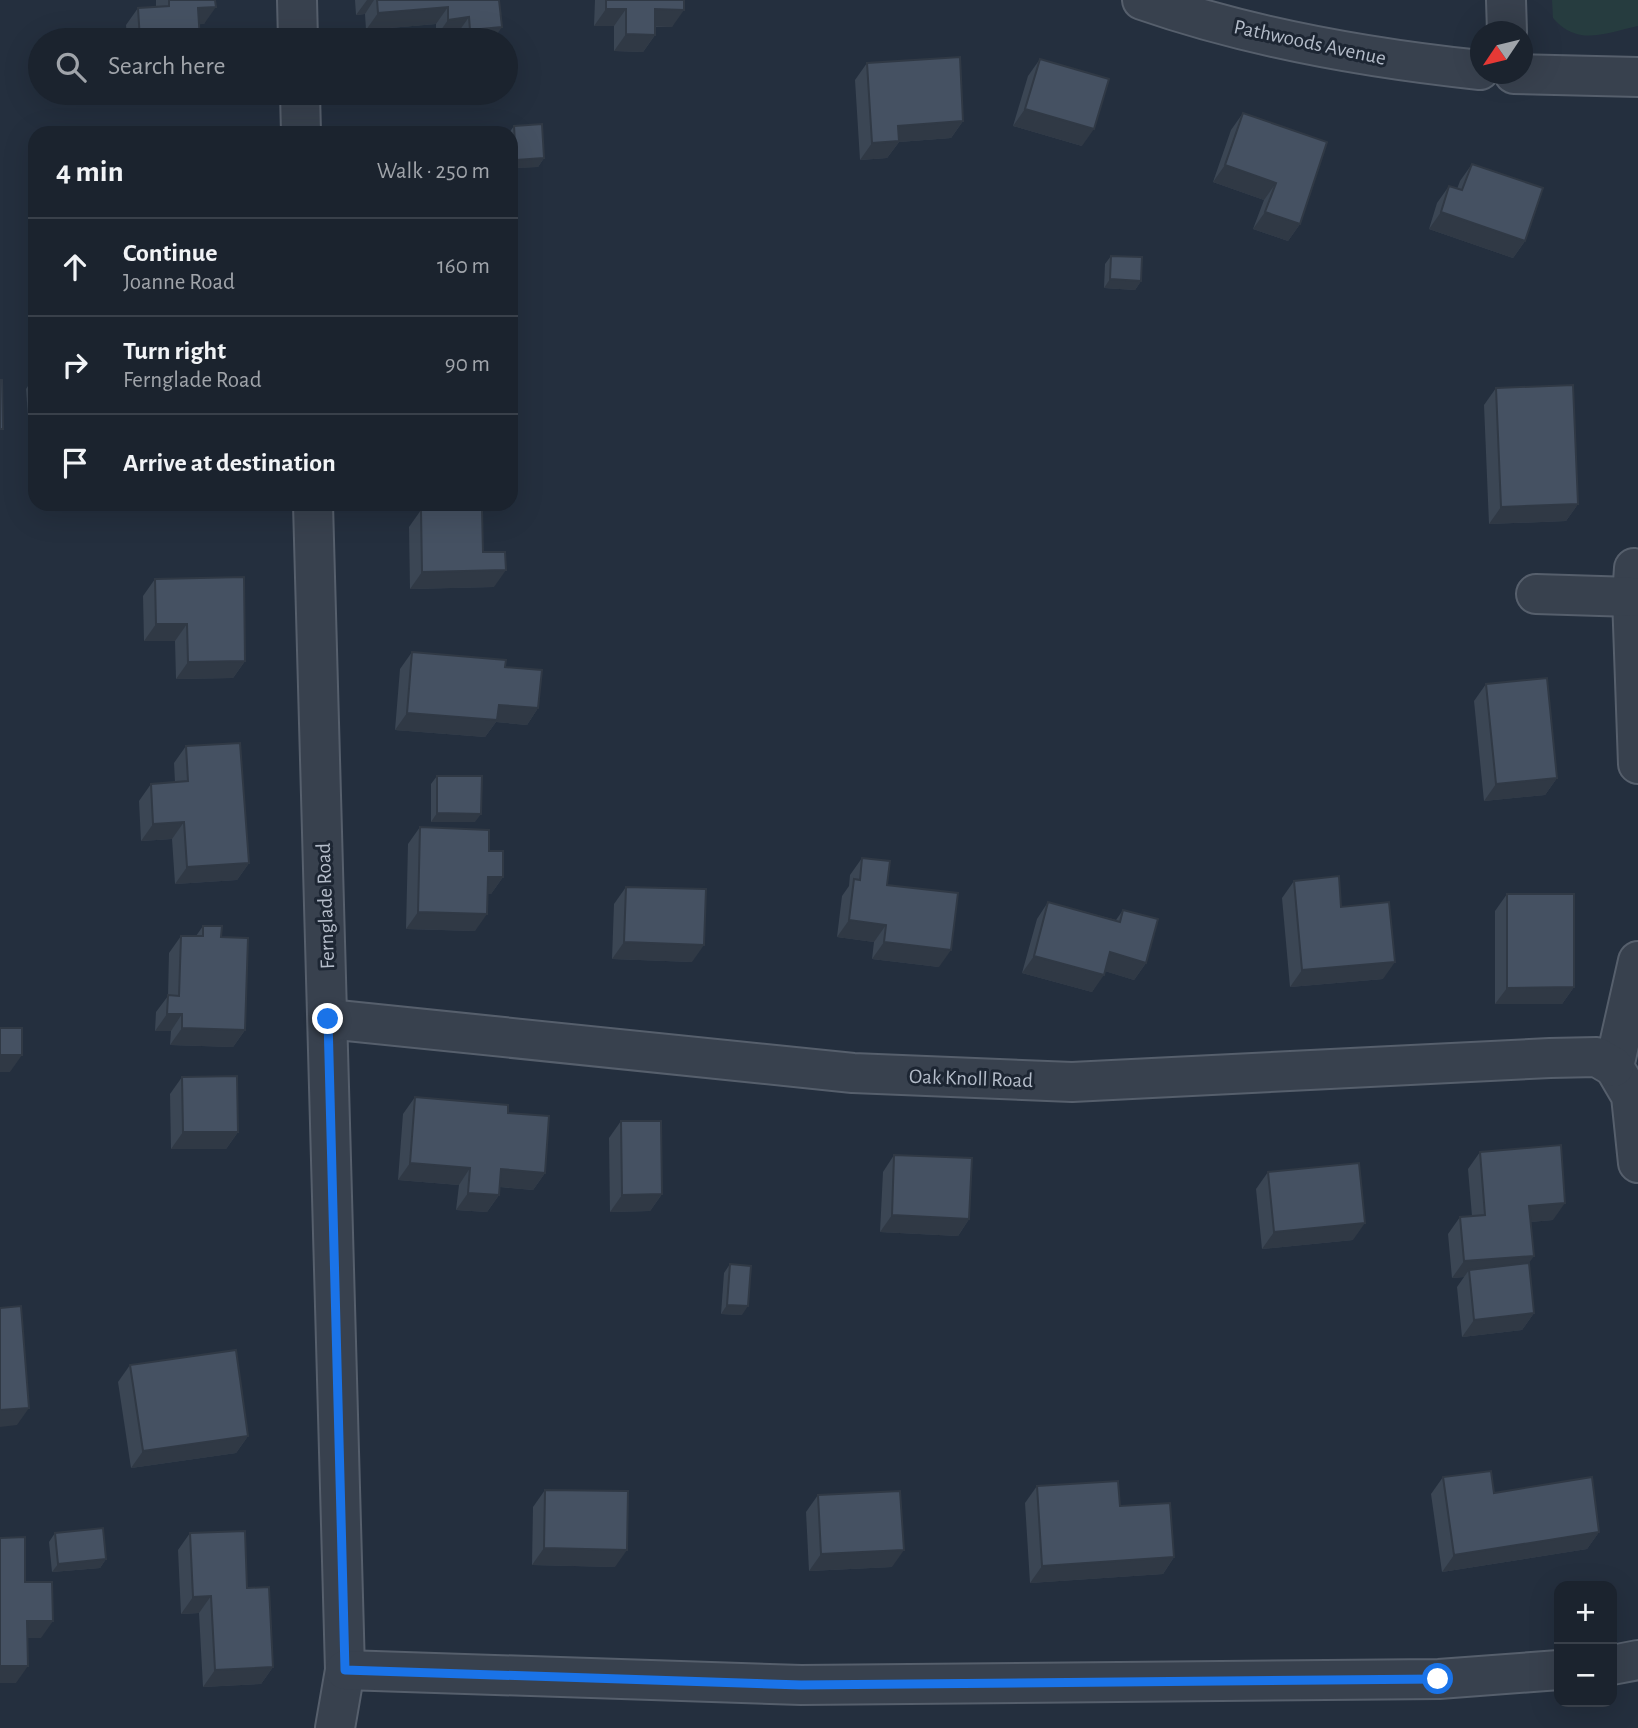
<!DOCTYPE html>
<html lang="en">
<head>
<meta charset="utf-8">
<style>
	body { margin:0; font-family:"Alegreya Sans",sans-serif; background:#282f3a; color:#f1f3f6 }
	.controls { position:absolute; right:21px; bottom:21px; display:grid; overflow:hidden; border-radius:14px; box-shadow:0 7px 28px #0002 }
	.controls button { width:63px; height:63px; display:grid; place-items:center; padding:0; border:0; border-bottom:2px solid #39404a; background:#1b232e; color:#f1f3f6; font:35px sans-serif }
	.compass { position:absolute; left:1470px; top:21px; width:63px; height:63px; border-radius:50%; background:#1b232e; box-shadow:0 7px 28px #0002; rotate:235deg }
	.stop { position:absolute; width:21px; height:21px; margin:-16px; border:5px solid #1a73e8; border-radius:50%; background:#fff }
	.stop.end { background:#1a73e8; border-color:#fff; box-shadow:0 2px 7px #0008 }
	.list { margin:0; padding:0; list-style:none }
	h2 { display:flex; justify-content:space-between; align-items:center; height:91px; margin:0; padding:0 28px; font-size:30px }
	h2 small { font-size:23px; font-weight:400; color:#a0a4aa }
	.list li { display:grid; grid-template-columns:46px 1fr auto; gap:21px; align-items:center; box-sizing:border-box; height:98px; padding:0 28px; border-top:2px solid #39404a }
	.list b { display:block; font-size:26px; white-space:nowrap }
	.list p { margin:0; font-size:23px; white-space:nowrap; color:#a0a4aa }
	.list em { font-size:23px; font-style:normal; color:#a0a4aa }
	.icon { flex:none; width:38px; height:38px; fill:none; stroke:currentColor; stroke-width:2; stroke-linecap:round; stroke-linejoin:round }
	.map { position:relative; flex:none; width:1638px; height:1728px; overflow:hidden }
	.search { position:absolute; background:#1b232e; box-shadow:0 7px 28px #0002; left:28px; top:28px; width:490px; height:77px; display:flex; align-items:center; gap:18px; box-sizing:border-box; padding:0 24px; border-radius:38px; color:#a0a4aa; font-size:26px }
	.panel { position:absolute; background:#1b232e; box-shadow:0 7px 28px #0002; left:28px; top:126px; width:490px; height:385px; border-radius:21px }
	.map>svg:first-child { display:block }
	.green { fill:#263c3f }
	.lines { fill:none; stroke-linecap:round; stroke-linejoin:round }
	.minor-casing { stroke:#565f6c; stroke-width:42 }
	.minor { stroke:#38414e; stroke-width:38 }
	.wall { fill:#3b4654 }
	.shaded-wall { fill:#303945 }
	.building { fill:#455162; stroke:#303945; stroke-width:2 }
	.route { stroke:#1a73e8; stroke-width:9 }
	.labels { text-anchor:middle; stroke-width:6; stroke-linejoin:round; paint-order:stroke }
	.street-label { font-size:21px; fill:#b4bcc9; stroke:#1d2633 }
</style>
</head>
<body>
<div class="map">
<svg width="1638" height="1728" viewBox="0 0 1638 1728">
	<rect width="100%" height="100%" fill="#242f3e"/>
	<path class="green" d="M1552,0h86v26c-33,7 -60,21 -85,-8z"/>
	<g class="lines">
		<defs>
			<g id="minor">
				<polyline points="297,0 298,40"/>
				<path d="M1142,0c109,38 224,58 338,70"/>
				<polyline points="1506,0 1507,32"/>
				<polyline points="1514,74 1638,77"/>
				<polyline points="300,93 301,133"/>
				<polyline points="313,504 345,1670 335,1728"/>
				<polyline points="1634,568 1632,597 1638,764"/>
				<polyline points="1536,594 1632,597"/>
				<polyline points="1638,961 1614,1067 1631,1096 1638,1163"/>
				<polyline points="328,1019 853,1073 1072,1082 1550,1058 1597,1057 1614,1067"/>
				<polyline points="1612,1665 1638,1660"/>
				<polyline points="345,1670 801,1685 1439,1679 1559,1670"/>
			</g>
		</defs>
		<use href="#minor" class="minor-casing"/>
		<use href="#minor" class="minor"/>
	</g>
	<g class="wall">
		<polygon points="156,0 215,0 204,24 199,24 200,40 127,40 126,25 138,8 156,7"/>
		<polygon points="355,0 499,0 493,40 458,40 457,34 436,37 436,24 366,30 365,14 356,15"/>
		<polygon points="595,0 684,0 672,27 655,27 655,35 643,52 614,51 614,26 594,26"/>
		<polygon points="1040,59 1082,146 1013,126 1028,76"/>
		<polygon points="867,63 963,121 951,138 899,142 887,158 860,160 855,80"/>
		<polygon points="1243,113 1300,224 1288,241 1253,229 1264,200 1213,182 1231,130"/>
		<polygon points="514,126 544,158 538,167 511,168 511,133 509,133"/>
		<polygon points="1472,164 1525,241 1513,258 1429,229 1437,203 1449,186 1457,189 1460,181"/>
		<polygon points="1111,256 1141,281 1135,290 1104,288 1105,264"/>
		<polygon points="32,380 35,380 35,415 28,416 26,389"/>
		<polygon points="1496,388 1578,504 1566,521 1489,524 1484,405"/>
		<polygon points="421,510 494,587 410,589 409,527"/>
		<polygon points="155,579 245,661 233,678 176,679 175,641 144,641 143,596"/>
		<polygon points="412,652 505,667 538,708 527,725 496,722 485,737 395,730 400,669"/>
		<polygon points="1486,684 1557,778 1545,795 1484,801 1474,701"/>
		<polygon points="186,746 249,863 237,880 175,884 172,839 141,841 139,801 151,784 175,782 174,763"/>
		<polygon points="437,776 475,822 431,822 431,784"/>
		<polygon points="420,827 489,851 503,877 491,894 488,894 475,931 406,929 408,844"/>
		<polygon points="862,858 887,885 939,967 872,959 874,942 837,937 842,896 849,886 850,875"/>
		<polygon points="1294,881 1383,979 1290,987 1282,898"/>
		<polygon points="626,887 692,962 612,959 614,904"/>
		<polygon points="1507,894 1574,987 1562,1004 1495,1004 1495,911"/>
		<polygon points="1048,902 1116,920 1123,910 1146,963 1134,980 1105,971 1092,992 1022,973 1037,919"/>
		<polygon points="203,926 221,937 245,1030 233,1047 170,1045 171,1031 155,1031 156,1012 168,996 169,953 181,936 196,936"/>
		<polygon points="182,1077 238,1132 226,1149 171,1149 170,1094"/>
		<polygon points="415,1097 545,1173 533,1190 500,1187 499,1195 487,1212 456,1210 459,1185 398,1180 403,1114"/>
		<polygon points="621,1121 662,1194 650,1211 610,1212 609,1138"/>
		<polygon points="1480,1152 1553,1220 1530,1222 1528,1263 1534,1313 1522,1330 1462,1337 1457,1287 1464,1277 1452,1278 1448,1234 1460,1217 1472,1216 1468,1169"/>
		<polygon points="894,1155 969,1219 958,1236 880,1232 883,1172"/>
		<polygon points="1268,1172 1353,1240 1262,1249 1256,1189"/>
		<polygon points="730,1264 742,1315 721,1314 724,1273"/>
		<polygon points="130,1365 248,1436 236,1453 131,1468 118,1382"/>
		<polygon points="1443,1477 1494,1493 1599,1532 1587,1549 1442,1572 1431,1494"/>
		<polygon points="1037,1486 1120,1506 1174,1557 1163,1574 1030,1583 1025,1503"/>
		<polygon points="545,1490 615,1567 532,1565 533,1507"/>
		<polygon points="818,1495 892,1567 809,1571 806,1512"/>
		<polygon points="55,1533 106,1559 100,1568 52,1572 49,1542"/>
		<polygon points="190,1533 247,1588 273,1667 261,1684 203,1687 199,1613 181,1614 178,1550"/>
	</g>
	<g class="shaded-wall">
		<polygon points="367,0 374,0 365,14 356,15"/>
		<polygon points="216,7 204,24 186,25 198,8"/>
		<polygon points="448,7 436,24 366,30 378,13"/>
		<polygon points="606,9 626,9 614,26 594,26"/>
		<polygon points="655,9 684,10 672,27 644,26"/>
		<polygon points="469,17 457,34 436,37 448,20"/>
		<polygon points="502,27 493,40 463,40 470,30"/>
		<polygon points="626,34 655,35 643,52 614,51"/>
		<polygon points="1025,109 1094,129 1082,146 1013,126"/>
		<polygon points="963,121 951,138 899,142 887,158 860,160 872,143 898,126"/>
		<polygon points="544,158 538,167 511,168 516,160"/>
		<polygon points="1225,165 1276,183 1264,200 1213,182"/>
		<polygon points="1265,212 1300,224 1288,241 1253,229"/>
		<polygon points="1441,212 1525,241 1513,258 1429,229"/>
		<polygon points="1110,279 1141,281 1135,290 1104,288"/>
		<polygon points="34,407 35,407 35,415 28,416"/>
		<polygon points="1578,504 1566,521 1489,524 1501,507"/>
		<polygon points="506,570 494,587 410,589 422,572"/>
		<polygon points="156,624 187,624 175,641 144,641"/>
		<polygon points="245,661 233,678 176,679 188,662"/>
		<polygon points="499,705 538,708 527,725 496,722 485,737 395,730 407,713"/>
		<polygon points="1557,778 1545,795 1484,801 1496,784"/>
		<polygon points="437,813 481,814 475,822 431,822"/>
		<polygon points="184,822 172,839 141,841 153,824"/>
		<polygon points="249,863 237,880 175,884 187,867"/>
		<polygon points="488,877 503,877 491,894 476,894"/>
		<polygon points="418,912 487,914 475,931 406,929"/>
		<polygon points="849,920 886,925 874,942 837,937"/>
		<polygon points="624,942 704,945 692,962 612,959"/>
		<polygon points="884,942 951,950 939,967 872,959"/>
		<polygon points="1110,952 1146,963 1134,980 1098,969"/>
		<polygon points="1034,956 1104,975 1092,992 1022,973"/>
		<polygon points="1395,962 1383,979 1290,987 1302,970"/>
		<polygon points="1574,987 1562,1004 1495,1004 1507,988"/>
		<polygon points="167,1014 182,1014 171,1031 155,1031"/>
		<polygon points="182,1028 245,1030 233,1047 170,1045"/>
		<polygon points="0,1055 22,1055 10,1072 0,1072"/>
		<polygon points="183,1132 238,1132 226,1149 171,1149"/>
		<polygon points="410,1163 470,1168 459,1185 398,1180"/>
		<polygon points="501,1169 545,1173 533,1190 490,1186"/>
		<polygon points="468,1193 499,1195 487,1212 456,1210"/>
		<polygon points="662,1194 650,1211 610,1212 622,1195"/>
		<polygon points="1565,1203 1553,1220 1517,1223 1529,1206"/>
		<polygon points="892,1215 969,1219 958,1236 880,1232"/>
		<polygon points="1365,1223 1353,1240 1262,1249 1274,1232"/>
		<polygon points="1534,1256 1522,1273 1469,1270 1464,1277 1452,1278 1464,1261"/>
		<polygon points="727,1305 748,1306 742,1315 721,1314"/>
		<polygon points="1534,1313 1522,1330 1462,1337 1474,1320"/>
		<polygon points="29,1408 17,1425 0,1427 0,1410"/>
		<polygon points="248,1436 236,1453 131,1468 143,1451"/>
		<polygon points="1599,1532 1587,1549 1442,1572 1454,1555"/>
		<polygon points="544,1548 627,1550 615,1567 532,1565"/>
		<polygon points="904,1550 892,1567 809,1571 821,1554"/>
		<polygon points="1174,1557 1163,1574 1030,1583 1042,1566"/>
		<polygon points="106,1559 100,1568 52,1572 58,1564"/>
		<polygon points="211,1596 199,1613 181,1614 193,1597"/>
		<polygon points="27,1621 53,1621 41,1638 15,1638"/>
		<polygon points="0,1666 28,1666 16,1683 0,1683"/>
		<polygon points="273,1667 261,1684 203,1687 215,1670"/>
	</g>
	<g class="building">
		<polygon points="169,0 215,0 216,7 198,8 200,40 140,40 138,8 169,6"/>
		<polygon points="377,0 499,0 502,27 470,30 469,17 448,20 448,7 378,13"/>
		<polygon points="606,0 684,0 684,10 655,9 655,35 626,34 626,9 606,9"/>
		<polygon points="960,57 963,121 898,126 899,141 872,143 867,63"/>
		<polygon points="1040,59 1109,79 1094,129 1025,109"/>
		<polygon points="1243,113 1327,142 1300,224 1265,212 1276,183 1225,165"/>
		<polygon points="542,124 544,158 516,160 514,126"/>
		<polygon points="1472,164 1543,188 1525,241 1441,212 1449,186 1462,190"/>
		<polygon points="1111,256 1142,257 1141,281 1110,279"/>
		<polygon points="0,380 2,380 3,429 0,429"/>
		<polygon points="32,380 35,380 35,407 34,407"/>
		<polygon points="1573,385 1578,504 1501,507 1496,388"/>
		<polygon points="482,509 483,552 505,552 506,570 422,572 421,510"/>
		<polygon points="244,577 245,661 188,662 187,624 156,624 155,579"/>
		<polygon points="412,652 506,660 505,667 542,670 538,708 499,705 497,720 407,713"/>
		<polygon points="1547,678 1557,778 1496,784 1486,684"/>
		<polygon points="240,743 249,863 187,867 184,822 153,824 151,784 188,781 186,746"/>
		<polygon points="437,776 482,776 481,814 437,813"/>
		<polygon points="420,827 489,830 489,851 503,851 503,877 488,877 487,914 418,912"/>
		<polygon points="862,858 890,861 887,885 958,893 951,950 884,942 886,925 849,920 854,879 860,880"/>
		<polygon points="1339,876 1341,907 1389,902 1395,962 1302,970 1294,881"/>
		<polygon points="626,887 706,889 704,945 624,942"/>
		<polygon points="1507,894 1574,894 1574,987 1507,988"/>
		<polygon points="1048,902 1120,922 1123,910 1158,919 1146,963 1110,952 1104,975 1034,956"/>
		<polygon points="203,926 222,926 221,937 248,938 245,1030 182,1028 182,1014 167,1014 168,995 179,996 181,936 203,936"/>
		<rect x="0" y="1028" width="22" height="27"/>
		<polygon points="237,1076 238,1132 183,1132 182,1077"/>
		<polygon points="415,1097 508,1105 508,1113 549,1116 545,1173 501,1169 499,1195 468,1193 470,1168 410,1163"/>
		<polygon points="621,1121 661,1121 662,1194 622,1195"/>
		<polygon points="1561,1145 1565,1203 1529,1206 1534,1256 1464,1261 1460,1217 1485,1215 1480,1152"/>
		<polygon points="894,1155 972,1158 969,1219 892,1215"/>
		<polygon points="1359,1163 1365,1223 1274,1232 1268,1172"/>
		<polygon points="1529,1263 1534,1313 1474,1320 1469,1270"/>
		<polygon points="730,1264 751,1266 748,1306 727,1305"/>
		<polygon points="21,1306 29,1408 0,1410 0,1308"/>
		<polygon points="236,1350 248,1436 143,1451 130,1365"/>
		<polygon points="1491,1471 1494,1493 1592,1477 1599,1532 1454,1555 1443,1477"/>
		<polygon points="1118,1481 1120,1506 1170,1503 1174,1557 1042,1566 1037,1486"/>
		<polygon points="545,1490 628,1491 627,1550 544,1548"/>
		<polygon points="900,1491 904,1550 821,1554 818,1495"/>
		<polygon points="103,1528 106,1559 58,1564 55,1533"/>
		<polygon points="245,1531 247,1588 269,1587 273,1667 215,1670 211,1596 193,1597 190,1533"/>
		<polygon points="25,1537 25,1582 52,1582 53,1621 27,1621 28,1666 0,1666 0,1538"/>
	</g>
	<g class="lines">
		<polyline class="route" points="328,1019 345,1670 801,1685 1438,1679"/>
	</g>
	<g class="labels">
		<g class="street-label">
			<text transform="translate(1310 42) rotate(12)" y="7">Pathwoods Avenue</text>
			<text transform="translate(325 906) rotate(-92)" y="7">Fernglade Road</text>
			<text transform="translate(971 1078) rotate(2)" y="7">Oak Knoll Road</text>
		</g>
	</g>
</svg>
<div class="controls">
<button>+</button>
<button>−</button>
</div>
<svg class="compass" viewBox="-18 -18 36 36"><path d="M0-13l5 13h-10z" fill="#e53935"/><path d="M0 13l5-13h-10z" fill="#a0a4aa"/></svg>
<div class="stop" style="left:1438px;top:1679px"></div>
<div class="stop end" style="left:328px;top:1019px"></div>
<div class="search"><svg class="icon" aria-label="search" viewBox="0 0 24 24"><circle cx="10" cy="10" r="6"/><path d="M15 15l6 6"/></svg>Search here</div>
<section class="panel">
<h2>4 min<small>Walk · 250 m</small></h2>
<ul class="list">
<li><svg class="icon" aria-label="ahead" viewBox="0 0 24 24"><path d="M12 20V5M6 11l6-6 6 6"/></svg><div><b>Continue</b><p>Joanne Road</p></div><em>160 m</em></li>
<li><svg class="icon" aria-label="right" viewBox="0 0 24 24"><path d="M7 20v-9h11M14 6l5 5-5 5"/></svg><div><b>Turn right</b><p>Fernglade Road</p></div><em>90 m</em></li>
<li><svg class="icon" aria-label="arrive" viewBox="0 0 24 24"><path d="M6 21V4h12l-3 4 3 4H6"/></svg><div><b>Arrive at destination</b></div></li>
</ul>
</section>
</div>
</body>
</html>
